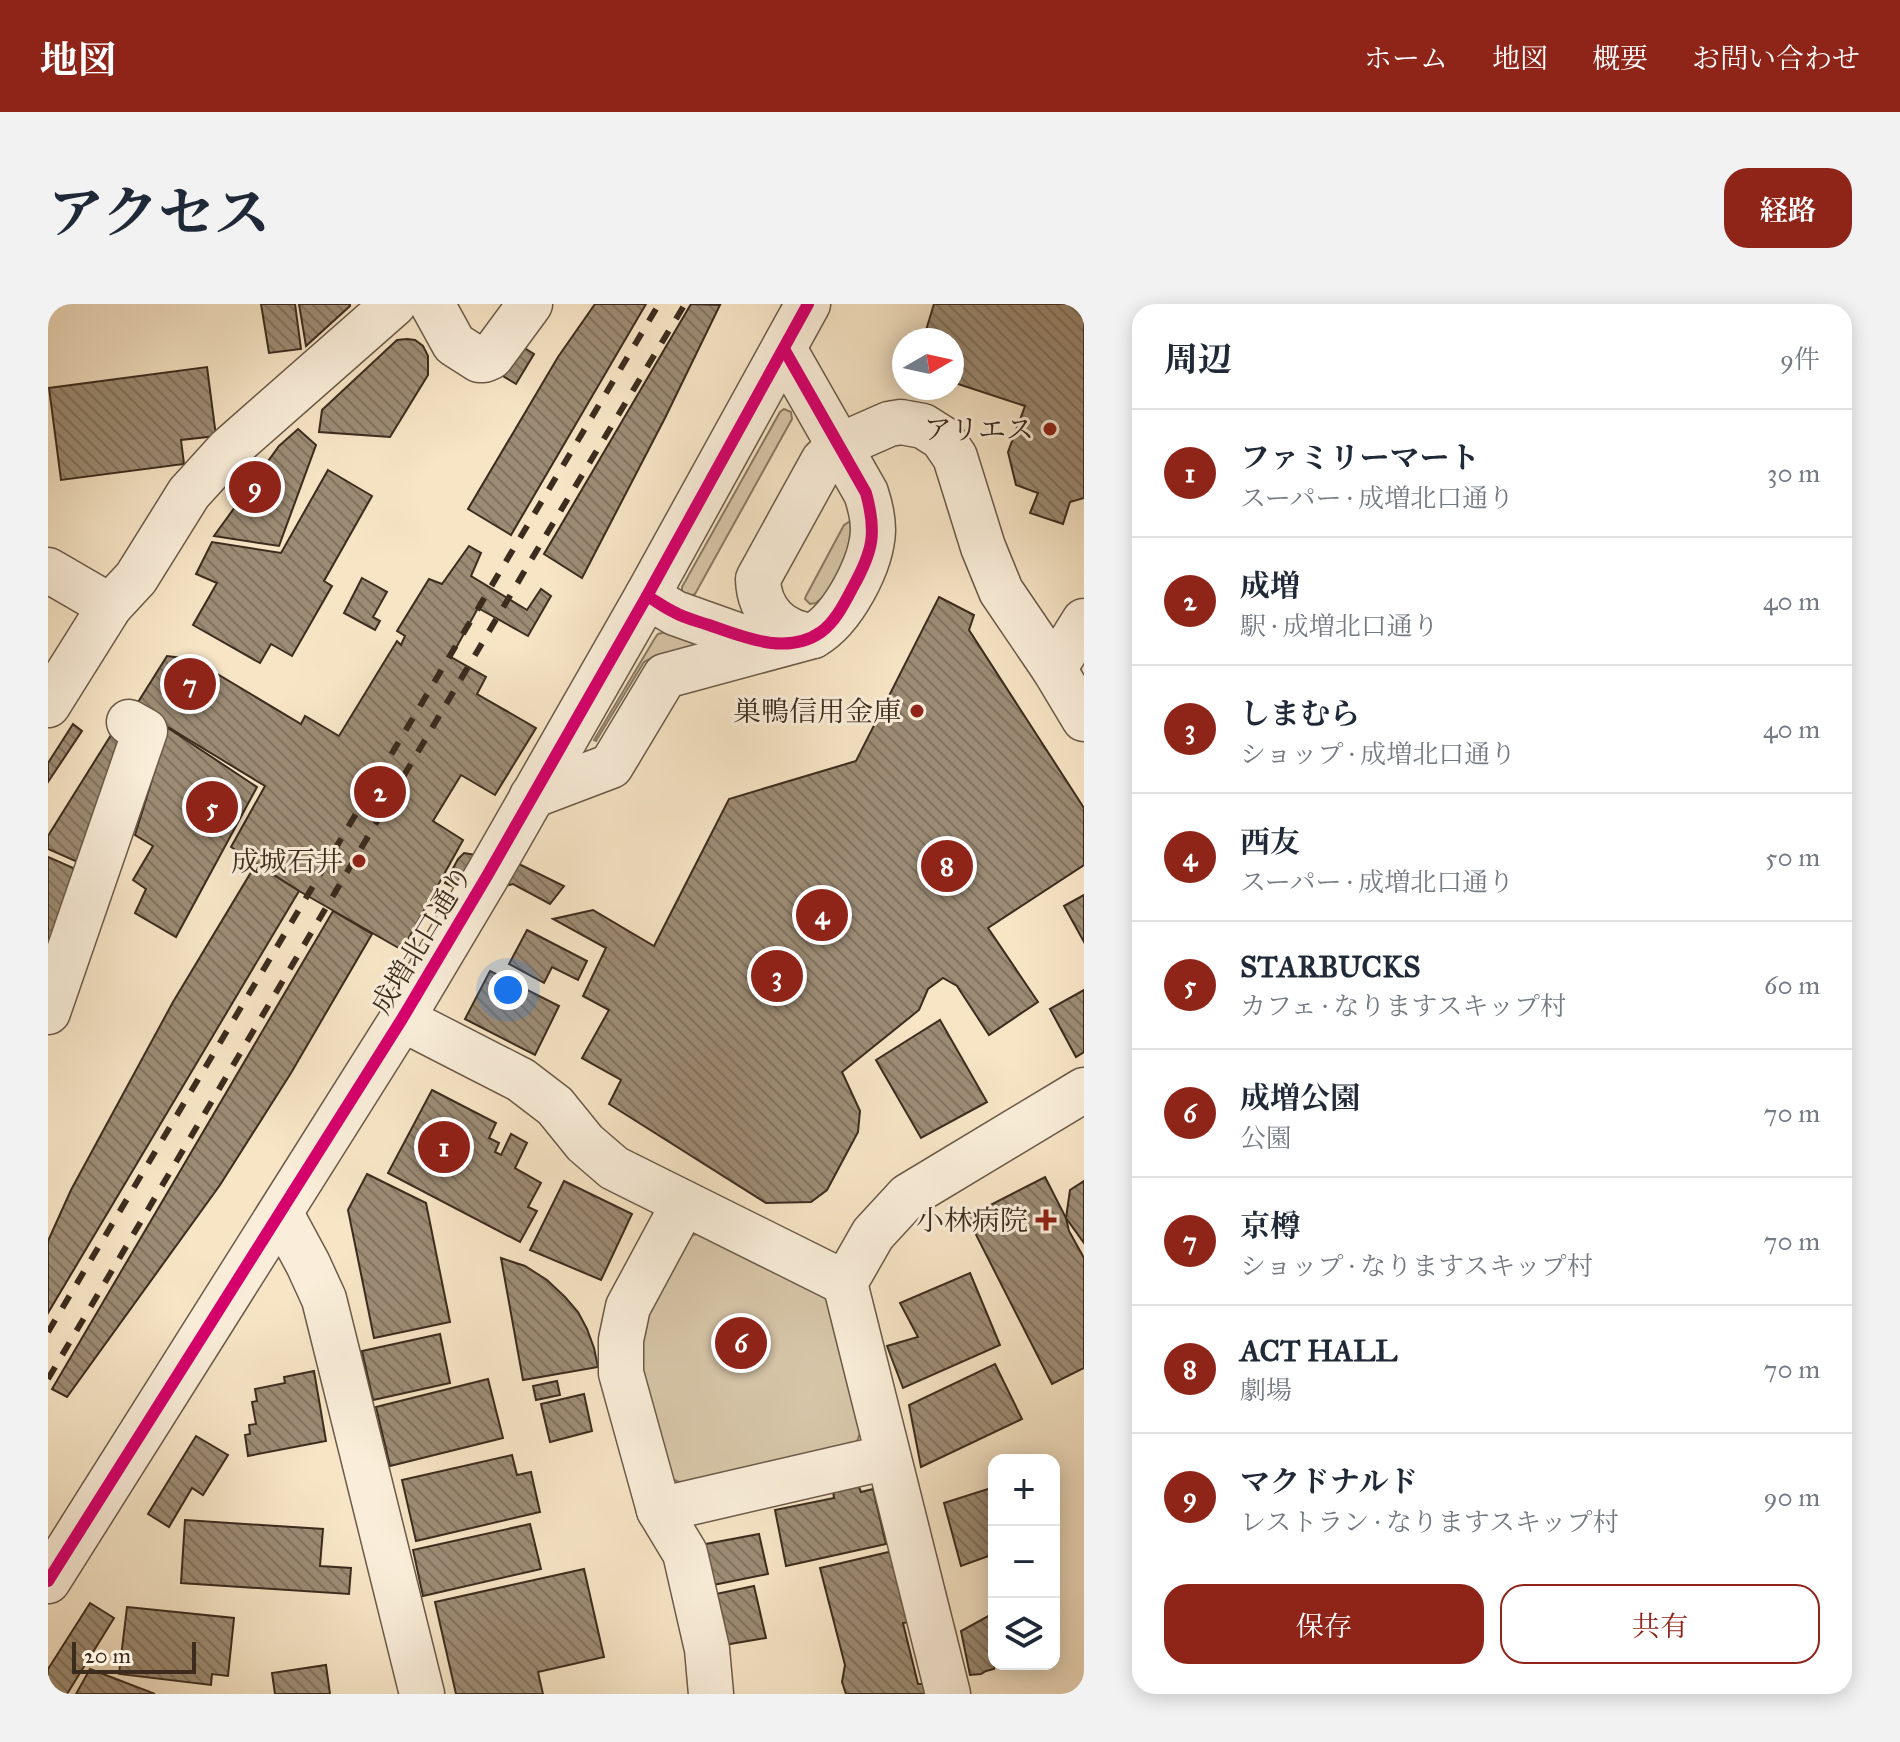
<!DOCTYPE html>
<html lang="ja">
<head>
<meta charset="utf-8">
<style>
	body { margin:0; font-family:"IM FELL Great Primer","Noto Serif JP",serif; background:#f2f2f3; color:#1f2937 }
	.controls { position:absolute; right:24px; bottom:24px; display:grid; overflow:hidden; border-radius:16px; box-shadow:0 4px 20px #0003 }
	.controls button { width:72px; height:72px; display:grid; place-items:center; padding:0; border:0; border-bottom:2px solid #e0e1e3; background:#fff; color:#1f2937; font:40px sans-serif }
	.compass { position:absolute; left:844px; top:24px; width:72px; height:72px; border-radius:50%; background:#fff; box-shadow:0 4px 20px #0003; rotate:81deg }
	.scale { position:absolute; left:24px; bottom:20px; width:124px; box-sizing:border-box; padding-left:8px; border:4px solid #3c2c1e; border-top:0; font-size:22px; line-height:28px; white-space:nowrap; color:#3c2c1e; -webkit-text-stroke:6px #faeeda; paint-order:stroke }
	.you { position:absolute; left:460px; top:686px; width:28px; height:28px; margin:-20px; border:6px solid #fff; border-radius:50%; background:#1a73e8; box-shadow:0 0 0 12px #1a73e833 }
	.badge { display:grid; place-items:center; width:52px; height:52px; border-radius:50%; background:#8f2418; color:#fff; font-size:26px; font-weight:700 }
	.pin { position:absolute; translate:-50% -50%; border:4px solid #fff; box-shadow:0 2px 8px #0006 }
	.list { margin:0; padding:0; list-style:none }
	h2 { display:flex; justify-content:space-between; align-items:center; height:104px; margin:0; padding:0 32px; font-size:34px }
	h2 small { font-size:26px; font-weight:400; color:#747a83 }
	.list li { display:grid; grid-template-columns:52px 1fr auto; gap:24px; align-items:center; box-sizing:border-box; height:128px; padding:0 32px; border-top:2px solid #e0e1e3 }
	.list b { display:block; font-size:30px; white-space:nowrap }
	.list p { margin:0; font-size:26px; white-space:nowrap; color:#747a83 }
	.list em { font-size:26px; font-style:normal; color:#747a83 }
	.actions { display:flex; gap:16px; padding:24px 32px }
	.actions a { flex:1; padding:18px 0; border:2px solid #8f2418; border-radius:24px; text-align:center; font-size:28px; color:#8f2418 }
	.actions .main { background:#8f2418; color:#fff }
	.icon { flex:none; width:44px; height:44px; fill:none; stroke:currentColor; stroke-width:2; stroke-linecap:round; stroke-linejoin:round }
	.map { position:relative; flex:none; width:1036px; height:1390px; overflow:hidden; border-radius:24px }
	header { display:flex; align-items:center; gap:48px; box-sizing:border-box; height:112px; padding:0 40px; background:#8f2418; color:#fff }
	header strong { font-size:38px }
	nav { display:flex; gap:44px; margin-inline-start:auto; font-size:28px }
	.intro { display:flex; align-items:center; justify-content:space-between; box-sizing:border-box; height:192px; padding:0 48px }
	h1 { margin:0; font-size:56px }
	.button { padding:20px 36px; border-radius:24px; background:#8f2418; color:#fff; font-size:28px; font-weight:700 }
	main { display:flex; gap:48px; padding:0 48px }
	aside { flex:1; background:#fff; border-radius:24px; box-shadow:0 4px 20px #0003 }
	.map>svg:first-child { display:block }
	.green { fill:#d7c6a9; stroke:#8a7964; stroke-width:2 }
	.building { fill:url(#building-back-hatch); stroke:#3c2c1e; stroke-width:2 }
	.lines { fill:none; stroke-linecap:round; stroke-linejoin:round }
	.minor-casing { stroke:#6b5a48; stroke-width:47 }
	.minor { stroke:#faeeda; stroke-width:44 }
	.rail { stroke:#3c2c1e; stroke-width:6; stroke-dasharray:14 14; stroke-linecap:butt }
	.cycleway-casing { stroke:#faeeda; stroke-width:17 }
	.cycleway { stroke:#d6006c; stroke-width:12 }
	.poi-dot { fill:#8f2418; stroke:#faeeda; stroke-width:3 }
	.labels { text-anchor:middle; stroke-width:6; stroke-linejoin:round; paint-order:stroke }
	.poi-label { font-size:28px; fill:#3c2c1e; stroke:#faeeda; text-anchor:end }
	.street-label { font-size:28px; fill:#3c2c1e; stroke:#faeeda }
</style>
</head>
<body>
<header>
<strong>地図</strong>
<nav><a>ホーム</a><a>地図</a><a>概要</a><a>お問い合わせ</a></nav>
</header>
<div class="intro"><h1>アクセス</h1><a class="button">経路</a></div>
<main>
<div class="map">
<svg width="1036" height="1390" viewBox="0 0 1036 1390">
	<defs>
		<pattern id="building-back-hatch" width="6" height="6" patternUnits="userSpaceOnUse" patternTransform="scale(2)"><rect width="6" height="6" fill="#9d8c75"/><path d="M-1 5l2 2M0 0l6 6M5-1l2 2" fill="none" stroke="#81735f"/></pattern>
	</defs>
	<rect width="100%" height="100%" fill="#f7e5c6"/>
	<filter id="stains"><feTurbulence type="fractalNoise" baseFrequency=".0025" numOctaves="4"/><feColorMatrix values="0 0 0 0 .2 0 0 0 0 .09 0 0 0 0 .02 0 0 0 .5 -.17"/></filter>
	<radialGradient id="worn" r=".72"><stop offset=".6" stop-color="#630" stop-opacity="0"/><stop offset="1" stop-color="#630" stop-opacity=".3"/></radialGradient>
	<g class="green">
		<polygon points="736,105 743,108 744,115 647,290 642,292 634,288 634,283 732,108"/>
		<polygon points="801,218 807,222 795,268 775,293 768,299 762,300 757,295 758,292 796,221"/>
		<polygon points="618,328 647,339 649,342 607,352 596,358 548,437 546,436 607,334 610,330"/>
		<polygon points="662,926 780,988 814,1125 807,1142 636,1180 617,1172 590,1057 595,1020 639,933"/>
	</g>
	<g class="building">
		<polygon points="213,0 247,0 253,45 221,49"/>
		<polygon points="251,0 302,0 302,2 258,42"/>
		<polygon points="547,0 598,0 463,231 420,205 510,53"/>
		<polygon points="643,0 672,1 617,114 534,274 496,250"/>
		<polygon points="886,0 1036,0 1036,194 1022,198 1015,220 982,209 990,189 968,181 960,148 977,102 904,78 904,36 875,36"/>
		<polygon points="359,35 367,36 375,42 380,52 380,71 342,133 271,128 274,106 349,36"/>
		<polygon points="467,38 486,50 468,80 448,68"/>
		<polygon points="159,63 168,132 133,136 136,160 13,176 1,84"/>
		<polygon points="250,125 268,141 231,242 166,232 231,142"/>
		<polygon points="280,166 324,192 276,277 284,282 244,352 223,340 212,359 145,321 169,279 148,270 164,238 233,249"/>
		<polygon points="421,242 433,249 423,272 479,306 493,285 503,292 480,332 430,304 403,353 438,373 429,390 488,424 447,491 413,471 385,517 415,536 354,646 251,587 183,543 217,482 87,403 119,352 144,355 253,420 257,412 291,432 349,337 353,341 357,332 349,327 381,275 394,280"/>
		<polygon points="314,274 339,288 325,313 332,317 327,326 296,309"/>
		<polygon points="891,293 926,311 921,326 1036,504 1036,561 940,624 990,698 941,731 909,682 895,674 880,685 871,706 794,768 812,807 810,828 779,886 763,898 718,899 561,800 573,776 534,754 561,706 535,692 558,644 505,615 545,606 606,642 681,495 808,457"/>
		<polygon points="25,420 34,427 0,478 0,459"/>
		<polygon points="120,424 209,483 128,633 87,609 98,585 85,576 105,542 87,531"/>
		<polygon points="73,428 77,432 34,560 0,545 0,532 63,431"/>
		<polygon points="416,549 467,558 516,582 502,600 465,580 423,591 397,579 410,555"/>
		<polygon points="0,553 32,567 0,672"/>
		<polygon points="208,560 251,587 0,1009 0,937 23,886 125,698"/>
		<polygon points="1036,591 1036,638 1016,602"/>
		<polygon points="285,607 324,630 243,769 172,881 19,1093 4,1085"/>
		<polygon points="479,626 539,657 530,676 504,663 496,679 461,660"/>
		<polygon points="442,667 511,702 487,751 417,715"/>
		<polygon points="1036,686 1036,748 1028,753 1002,705"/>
		<polygon points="892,716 939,798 873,834 828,756"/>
		<polygon points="384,786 448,819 441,834 451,839 447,848 453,851 463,830 479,839 467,864 493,879 480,903 489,907 472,938 340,869"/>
		<polygon points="319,870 378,899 402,1018 326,1034 300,906"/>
		<polygon points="997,873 1018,914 1021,927 1036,954 1036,1064 1004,1080 919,913"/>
		<polygon points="516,877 584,910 553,976 482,946"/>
		<polygon points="1036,877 1036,939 1018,914 1022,886"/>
		<polygon points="453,954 477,962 499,976 517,993 530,1008 539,1025 546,1044 550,1063 475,1076"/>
		<polygon points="922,969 952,1041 855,1084 839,1042 870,1033 852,999"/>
		<polygon points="392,1030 402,1079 325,1096 314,1047"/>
		<polygon points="947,1060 974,1115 873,1163 861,1101"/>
		<polygon points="266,1067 278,1137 200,1152 197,1131 202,1130 201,1121 208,1120 204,1098 209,1097 207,1085 237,1079 236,1073"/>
		<polygon points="440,1075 455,1134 342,1162 328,1103"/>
		<polygon points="509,1077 512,1091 488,1096 485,1082"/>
		<polygon points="536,1090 544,1127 502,1138 493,1100"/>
		<polygon points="148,1132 180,1151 155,1191 144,1184 121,1223 100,1210"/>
		<polygon points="464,1151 469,1171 483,1168 492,1208 368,1237 354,1176"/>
		<polygon points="808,1176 813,1188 825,1185 838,1240 738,1262 727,1206 786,1194 784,1180"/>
		<polygon points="946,1183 946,1250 913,1262 896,1199"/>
		<polygon points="137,1216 275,1225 272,1262 303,1264 301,1290 133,1279"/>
		<polygon points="482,1220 493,1265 375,1292 365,1246"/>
		<polygon points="711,1230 720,1270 665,1281 655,1247 658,1240"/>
		<polygon points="845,1247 862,1318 855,1319 870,1380 880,1380 882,1390 798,1390 794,1378 797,1361 772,1264"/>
		<polygon points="536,1265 556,1353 490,1368 495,1390 408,1390 387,1298"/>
		<polygon points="706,1282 718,1334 676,1341 668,1290"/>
		<polygon points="42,1299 66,1314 19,1390 0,1390 0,1365"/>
		<polygon points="79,1303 186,1314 180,1372 164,1370 163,1381 71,1370"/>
		<polygon points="946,1309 947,1360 946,1365 938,1367 933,1370 922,1371 913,1327"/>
		<polygon points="278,1361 282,1390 227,1390 224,1369"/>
		<polygon points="42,1365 107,1390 28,1390"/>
	</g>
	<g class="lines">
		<defs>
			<g id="minor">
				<polyline points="384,0 406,40 431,56 436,56 443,53 482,0"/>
				<polyline points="0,266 62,302 0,401"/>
				<polyline points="599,292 627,309 700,335 729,339"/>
				<polyline points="62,302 88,274 141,189 180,146 346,0"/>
				<path d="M765,332c-32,-3 -54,-24 -55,-57l65,-118 16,-15 50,-22 12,-2 22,4 19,12 13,19 28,90 18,44 53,78 30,50"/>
				<polyline points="1006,365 1036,317"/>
				<path d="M484,492l79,-30 54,-90 148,-40c30,-17 59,-72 60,-106 0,-13 -3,-25 -7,-37l-82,-144"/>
				<polyline points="0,708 97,427 81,418"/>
				<polyline points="354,715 473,776 507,802 537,839 566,864 797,979"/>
				<polyline points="636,899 580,1003 573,1036 573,1069 611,1206 637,1249 659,1345 663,1390"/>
				<polyline points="233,910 260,960 276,995 374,1390"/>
				<polyline points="611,1206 840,1153"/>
				<polyline points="0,1277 354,715 439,572 599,292 760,0"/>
				<polyline points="900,1390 797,979 825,930 860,892 1036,786"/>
			</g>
		</defs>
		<use href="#minor" class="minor-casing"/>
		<use href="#minor" class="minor"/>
		<g class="rail">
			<polyline points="0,1028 611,0"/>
			<polyline points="0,1075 489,246 637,0"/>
		</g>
		<defs>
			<g id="cycleway">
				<path d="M599,292c9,5 18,12 27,16 10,6 23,9 35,13 34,12 78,31 112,7 15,-11 24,-30 32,-45 20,-36 24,-54 13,-94l-82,-144"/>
				<polyline points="0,1277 354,715 439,572 599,292 760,0"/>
			</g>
		</defs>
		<use href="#cycleway" class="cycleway-casing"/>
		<use href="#cycleway" class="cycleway"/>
	</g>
	<g class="poi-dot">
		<circle cx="1002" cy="125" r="8"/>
		<circle cx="869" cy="407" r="8"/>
		<circle cx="311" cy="557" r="8"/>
		<path d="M994 904h8v8h8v8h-8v8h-8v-8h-8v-8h8z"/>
	</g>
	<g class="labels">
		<g class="poi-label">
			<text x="986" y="135">アリエス</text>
			<text x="853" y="417">巣鴨信用金庫</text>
			<text x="295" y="567">成城石井</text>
			<text x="980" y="926">小林病院</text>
		</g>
		<g class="street-label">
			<text transform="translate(373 635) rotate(-59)" y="10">成増北口通り</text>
		</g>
	</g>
	<rect width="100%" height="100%" filter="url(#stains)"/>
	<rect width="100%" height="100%" fill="url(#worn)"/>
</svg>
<div class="controls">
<button>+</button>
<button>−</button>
<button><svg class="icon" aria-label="layers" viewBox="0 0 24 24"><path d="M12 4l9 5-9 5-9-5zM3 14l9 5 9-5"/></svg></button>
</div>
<svg class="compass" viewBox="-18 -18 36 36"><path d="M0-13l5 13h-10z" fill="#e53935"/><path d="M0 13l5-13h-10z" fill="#747a83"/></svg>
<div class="scale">20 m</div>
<div class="you"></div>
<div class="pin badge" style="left:396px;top:843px">1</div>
<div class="pin badge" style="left:332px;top:488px">2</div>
<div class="pin badge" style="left:729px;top:672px">3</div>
<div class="pin badge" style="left:774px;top:611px">4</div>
<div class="pin badge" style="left:164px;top:503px">5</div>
<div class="pin badge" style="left:693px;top:1039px">6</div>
<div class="pin badge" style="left:142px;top:380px">7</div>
<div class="pin badge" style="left:899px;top:562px">8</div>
<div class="pin badge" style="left:207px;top:183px">9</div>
</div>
<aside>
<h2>周辺<small>9件</small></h2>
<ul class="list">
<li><span class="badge">1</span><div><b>ファミリーマート</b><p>スーパー · 成増北口通り</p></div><em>30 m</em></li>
<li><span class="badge">2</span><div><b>成増</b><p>駅 · 成増北口通り</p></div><em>40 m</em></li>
<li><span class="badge">3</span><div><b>しまむら</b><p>ショップ · 成増北口通り</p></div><em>40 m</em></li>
<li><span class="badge">4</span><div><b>西友</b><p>スーパー · 成増北口通り</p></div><em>50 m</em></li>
<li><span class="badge">5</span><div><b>STARBUCKS</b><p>カフェ · なりますスキップ村</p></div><em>60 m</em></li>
<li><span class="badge">6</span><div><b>成増公園</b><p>公園</p></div><em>70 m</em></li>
<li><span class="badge">7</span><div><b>京樽</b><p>ショップ · なりますスキップ村</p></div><em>70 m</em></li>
<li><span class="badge">8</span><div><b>ACT HALL</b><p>劇場</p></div><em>70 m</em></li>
<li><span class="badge">9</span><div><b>マクドナルド</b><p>レストラン · なりますスキップ村</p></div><em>90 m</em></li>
</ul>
<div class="actions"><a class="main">保存</a><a>共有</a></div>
</aside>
</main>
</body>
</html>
